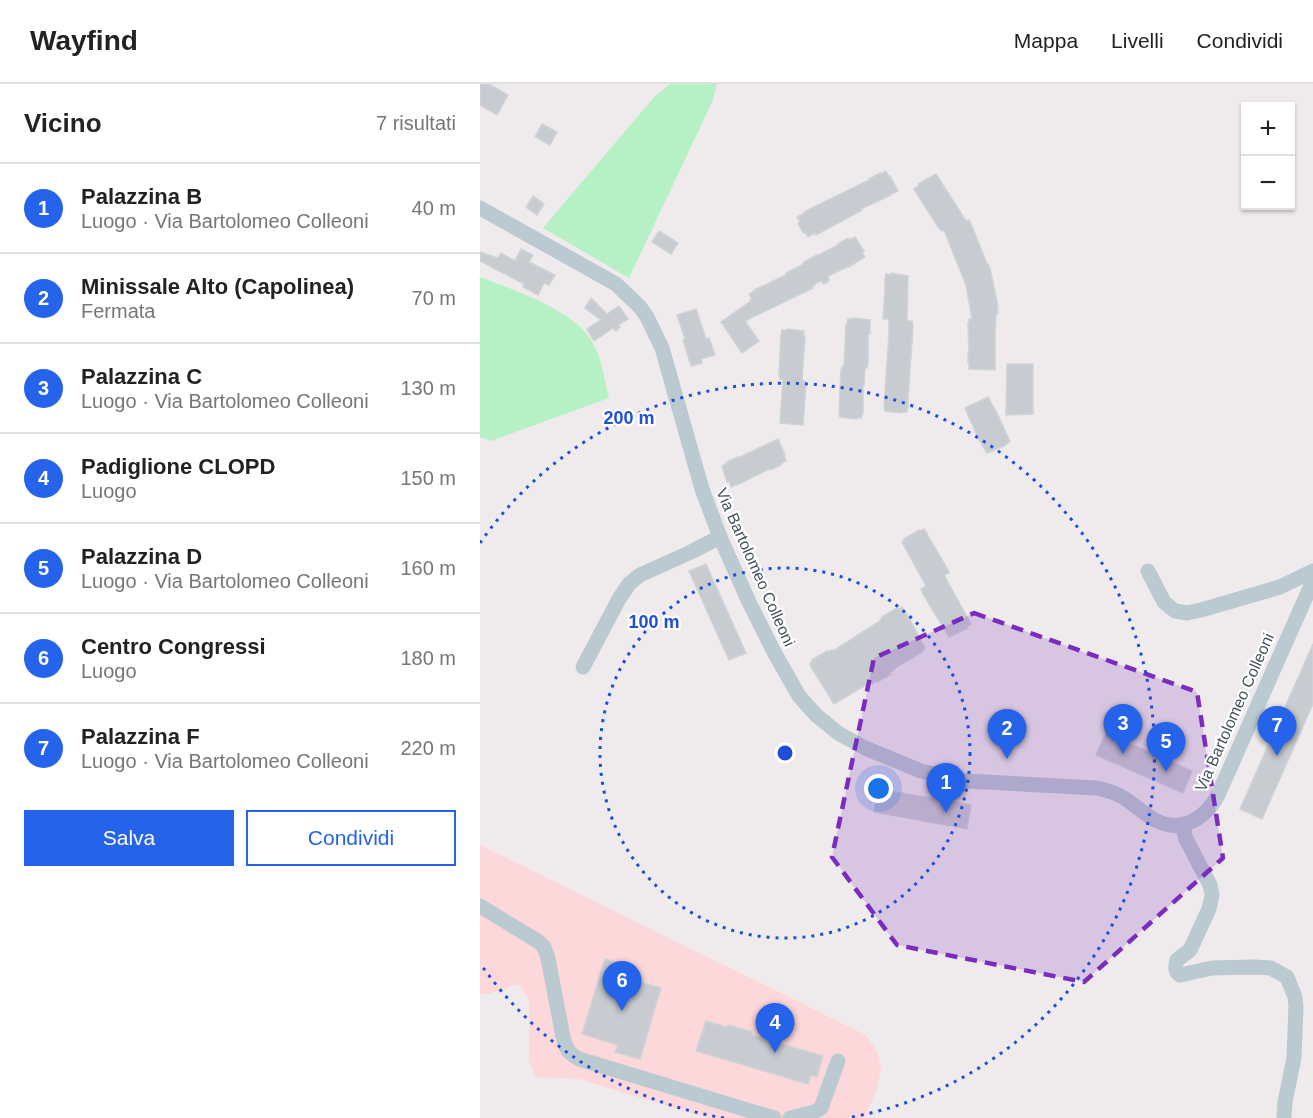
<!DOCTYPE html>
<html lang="it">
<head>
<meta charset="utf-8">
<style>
	body { margin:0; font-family:Helvetica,sans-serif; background:#f6f6f6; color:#222 }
	.controls { position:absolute; right:18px; top:18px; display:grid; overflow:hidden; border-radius:0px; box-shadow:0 2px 4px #0004 }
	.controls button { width:54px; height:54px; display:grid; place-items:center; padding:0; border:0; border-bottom:2px solid #e0e0e0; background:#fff; color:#222; font:30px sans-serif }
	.you { position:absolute; left:399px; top:705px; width:21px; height:21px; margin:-15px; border:4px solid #fff; border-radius:50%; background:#1a73e8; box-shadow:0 0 0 9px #1a73e833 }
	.badge { display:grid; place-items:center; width:39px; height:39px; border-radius:50%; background:#2563eb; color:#fff; font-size:20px; font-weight:700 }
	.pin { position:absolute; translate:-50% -50px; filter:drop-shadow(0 2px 3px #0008) }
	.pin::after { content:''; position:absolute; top:32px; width:21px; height:18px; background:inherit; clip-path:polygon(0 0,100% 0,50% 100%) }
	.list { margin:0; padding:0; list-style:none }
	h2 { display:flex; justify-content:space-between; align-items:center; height:78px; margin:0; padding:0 24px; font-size:26px }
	h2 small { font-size:20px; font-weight:400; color:#767676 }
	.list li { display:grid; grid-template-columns:39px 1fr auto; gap:18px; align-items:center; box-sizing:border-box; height:90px; padding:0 24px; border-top:2px solid #e0e0e0 }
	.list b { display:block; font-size:22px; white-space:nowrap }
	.list p { margin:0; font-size:20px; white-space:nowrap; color:#767676 }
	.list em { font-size:20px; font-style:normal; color:#767676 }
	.actions { display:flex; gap:12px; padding:18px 24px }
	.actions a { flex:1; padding:14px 0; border:2px solid #2563eb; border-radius:0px; text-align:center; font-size:21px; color:#2563eb }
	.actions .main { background:#2563eb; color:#fff }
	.map { position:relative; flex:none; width:833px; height:1034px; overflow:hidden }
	header { display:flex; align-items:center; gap:36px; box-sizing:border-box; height:84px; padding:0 30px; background:#fff; border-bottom:2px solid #e0e0e0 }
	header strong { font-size:28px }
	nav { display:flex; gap:33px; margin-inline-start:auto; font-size:21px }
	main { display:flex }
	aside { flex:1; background:#fff }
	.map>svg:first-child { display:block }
	.medical { fill:#fcd8da }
	.green { fill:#b5f1c5 }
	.building { fill:#c8ccd1; stroke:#cfd3d8; stroke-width:1.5 }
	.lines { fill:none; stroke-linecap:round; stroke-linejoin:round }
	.minor { stroke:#bbc9d0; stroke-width:15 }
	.marked { fill:#7b2cbf; fill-opacity:0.2; stroke:#7b2cbf; stroke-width:4.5; stroke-dasharray:12 8; stroke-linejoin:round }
	.ring { fill:none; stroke:#1d4ed8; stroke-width:3; stroke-dasharray:3 6 }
	.labels { text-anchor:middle; stroke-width:4.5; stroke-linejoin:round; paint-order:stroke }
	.street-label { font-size:16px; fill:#43525a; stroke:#fff }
	.centre { fill:#1d4ed8; stroke:#fff; stroke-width:3 }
	.ring-label { font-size:18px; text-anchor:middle; font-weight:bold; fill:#1d4ed8; stroke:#fff; stroke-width:4.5; stroke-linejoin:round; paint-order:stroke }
</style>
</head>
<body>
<header>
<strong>Wayfind</strong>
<nav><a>Mappa</a><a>Livelli</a><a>Condividi</a></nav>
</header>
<main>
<aside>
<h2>Vicino<small>7 risultati</small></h2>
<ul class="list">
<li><span class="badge">1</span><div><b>Palazzina B</b><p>Luogo · Via Bartolomeo Colleoni</p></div><em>40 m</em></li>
<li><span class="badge">2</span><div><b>Minissale Alto (Capolinea)</b><p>Fermata</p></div><em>70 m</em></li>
<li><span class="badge">3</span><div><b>Palazzina C</b><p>Luogo · Via Bartolomeo Colleoni</p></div><em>130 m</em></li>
<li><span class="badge">4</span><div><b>Padiglione CLOPD</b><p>Luogo</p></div><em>150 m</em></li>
<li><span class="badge">5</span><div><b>Palazzina D</b><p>Luogo · Via Bartolomeo Colleoni</p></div><em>160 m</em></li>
<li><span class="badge">6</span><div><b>Centro Congressi</b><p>Luogo</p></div><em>180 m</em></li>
<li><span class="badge">7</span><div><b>Palazzina F</b><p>Luogo · Via Bartolomeo Colleoni</p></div><em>220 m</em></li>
</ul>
<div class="actions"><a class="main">Salva</a><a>Condividi</a></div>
</aside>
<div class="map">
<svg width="833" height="1034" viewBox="0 0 833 1034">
	<rect width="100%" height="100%" fill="#efebec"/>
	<polygon class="medical" points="0,761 386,951 398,969 401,985 397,1005 385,1033 382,1034 227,1034 99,995 55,993 49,976 49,915 38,900 8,910 0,910"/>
	<g class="green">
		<polygon points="190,0 237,0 233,16 149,194 63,144 175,12"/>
		<path d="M0,193c33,13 92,32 111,63 11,17 13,39 18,58l-118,43 -11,-4z"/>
	</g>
	<g class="building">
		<polygon points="0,0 9,0 28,11 17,31 0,21"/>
		<polygon points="62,40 77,48 70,61 55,53"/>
		<polygon points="406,87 409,93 410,92 418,107 411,110 411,111 381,125 382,126 336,151 335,149 328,153 325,148 323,149 318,139 320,138 317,133 325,129 324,128 389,96 389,95 400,89 400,90"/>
		<polygon points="456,90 486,137 489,136 491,140 507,180 508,180 510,184 518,223 517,224 518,229 516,230 515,250 515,286 489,285 489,279 488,279 488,269 489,269 488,239 489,239 489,235 492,235 486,201 464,146 462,147 458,143 434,105 439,102 438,100"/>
		<polygon points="53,112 64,120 57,131 46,123"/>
		<polygon points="179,147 198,159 191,170 172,158"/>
		<polygon points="375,153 384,167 382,168 385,173 369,183 369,182 348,192 349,197 344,200 341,197 334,200 335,201 332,203 333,204 265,237 279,257 262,269 241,238 271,217 270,216 272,215 269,210 275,207 274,206 306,191 306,189 324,180 323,179 328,176 337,171 337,172 358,161 358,160 368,154 369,156"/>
		<polygon points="41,165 53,171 49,178 75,191 69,201 64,199 58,211 43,203 44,200 0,177 0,168 18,174 21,169 35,177"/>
		<polygon points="411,189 428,192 427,236 427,237 432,237 433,242 428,314 428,324 427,324 427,328 422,328 422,329 405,327 404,322 409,250 409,235 403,235 405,205 405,195 406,190 411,191"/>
		<polygon points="111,214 127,230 139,222 148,235 138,241 140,243 136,247 133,244 114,257 107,245 121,236 105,224"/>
		<polygon points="216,225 226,255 229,254 235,271 221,275 222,279 211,282 203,256 205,255 197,231"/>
		<polygon points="372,234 390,236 390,250 388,250 388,279 387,284 385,284 384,301 383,301 383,329 381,334 377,334 377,335 360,333 359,328 361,286 363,282 364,282 366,240 367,240 368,235 372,235"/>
		<polygon points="307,245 324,247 323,252 325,252 322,296 325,297 325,299 326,300 323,341 300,339 303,295 300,295 299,289 301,251 302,246 307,246"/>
		<polygon points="527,280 553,280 553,330 526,331"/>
		<polygon points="508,313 518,331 530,358 526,360 526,361 507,369 499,356 485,324"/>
		<polygon points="298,355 305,371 304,372 306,377 300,380 301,381 290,386 289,385 257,401 257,400 251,403 249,397 247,398 242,382 247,379 247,378 258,373 258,374"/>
		<polygon points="444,445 468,486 469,489 464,491 491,540 487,542 488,544 469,553 443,510 441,505 446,502 422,458 425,456 424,455 439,446 440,447"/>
		<polygon points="226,480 266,569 249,576 209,487"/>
		<polygon points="422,523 429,534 445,564 442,567 442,568 413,585 414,586 410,589 411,590 397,598 396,597 392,600 391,598 354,620 331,583 330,579 333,577 332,576 347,567 348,568 352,566 353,567 400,537 400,536 402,534 402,533 417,524 418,525"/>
		<polygon points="833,560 833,620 782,735 760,725"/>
		<polygon points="626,649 712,687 703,709 616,671"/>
		<polygon points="398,705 491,721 487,745 394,728"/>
		<polygon points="125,875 155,884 152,896 181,904 160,975 135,968 138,961 102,950"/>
		<polygon points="226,937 247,943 248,941 272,948 271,951 343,972 337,993 331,991 328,1000 216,967"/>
	</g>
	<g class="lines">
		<g class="minor">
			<path d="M0,124l136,76 24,23 7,10 15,31 40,141 18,48 29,65 25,50 25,44 17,19 22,18 27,15 56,23 17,4 29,6 130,7c10,2 19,5 27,10 11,7 20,16 31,22 26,14 50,-1 63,-25l95,-214"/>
			<polyline points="668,487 684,518 695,527 707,529 721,526 800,503 833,487"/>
			<polyline points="103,583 139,515 149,500 160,491 211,468 240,453"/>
			<path d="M702,740l4,15 24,46 2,10 -3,14 -19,41 -13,10c-2,6 -2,12 3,15l32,-7 43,-1 16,1 16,9 8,20 1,10 -2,51 -9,44 -1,16"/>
			<path d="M0,822l59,36 5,5 4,11 15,79c3,12 5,16 16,22l195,59"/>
			<polyline points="310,1034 334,1028 341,1024 358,977"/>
		</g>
	</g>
	<path class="marked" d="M494,529l223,79 26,166 -139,124 -187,-37 -65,-88 42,-199z"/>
	<g class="ring">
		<circle cx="305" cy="669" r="185"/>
		<path d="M244 1034A370 370 0 0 1 0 879M0 459A370 370 0 1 1 366 1034"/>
	</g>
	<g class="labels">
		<g class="street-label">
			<text transform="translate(276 483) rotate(66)" y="6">Via Bartolomeo Colleoni</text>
			<text transform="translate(754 628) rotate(-66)" y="6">Via Bartolomeo Colleoni</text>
		</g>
	</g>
	<circle cx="305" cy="669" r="9" class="centre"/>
	<g class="ring-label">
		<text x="149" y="340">200 m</text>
		<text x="174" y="544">100 m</text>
	</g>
</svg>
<div class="controls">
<button>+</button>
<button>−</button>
</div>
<div class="you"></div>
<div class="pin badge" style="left:466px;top:729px">1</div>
<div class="pin badge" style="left:527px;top:675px">2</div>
<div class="pin badge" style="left:643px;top:670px">3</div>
<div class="pin badge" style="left:295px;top:969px">4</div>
<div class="pin badge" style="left:686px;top:688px">5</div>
<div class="pin badge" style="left:142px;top:927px">6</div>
<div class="pin badge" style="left:797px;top:672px">7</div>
</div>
</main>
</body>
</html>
